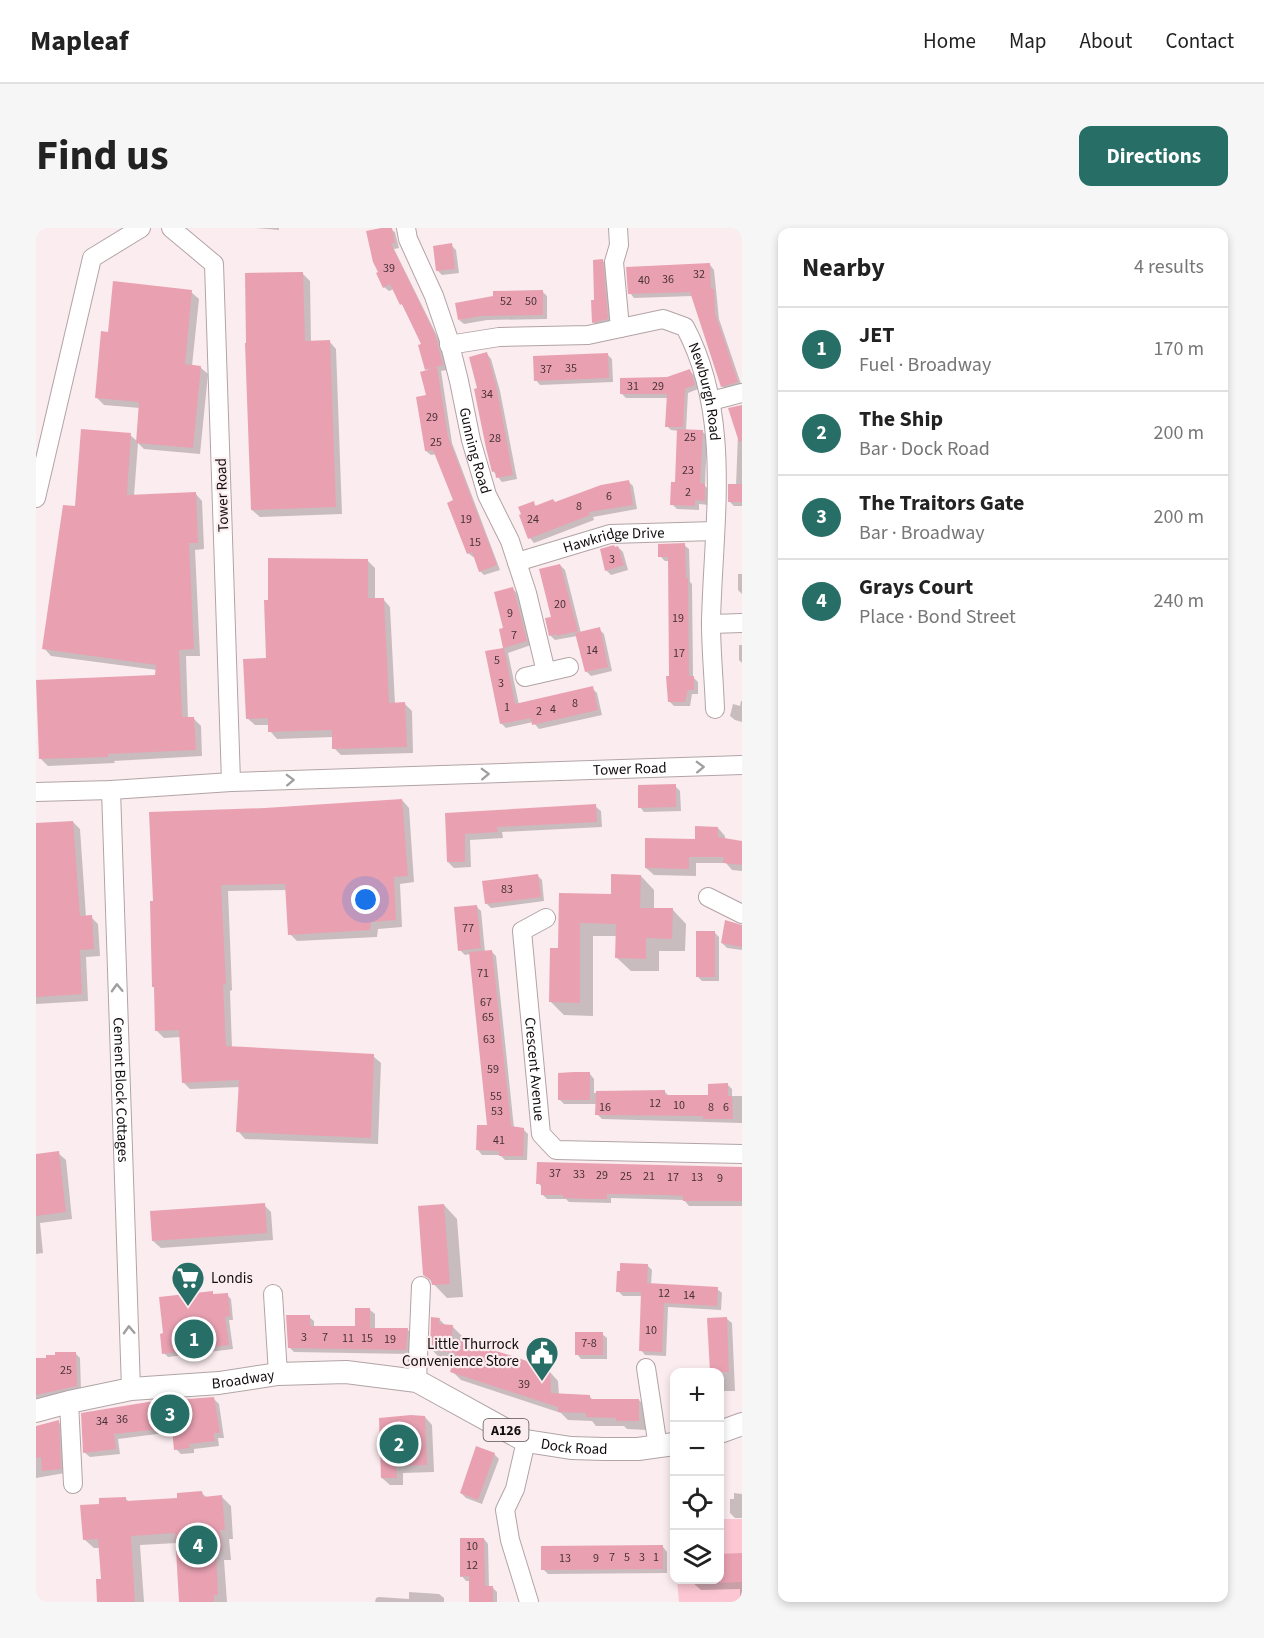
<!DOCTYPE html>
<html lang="en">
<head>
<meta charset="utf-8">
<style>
	body { margin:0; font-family:"Source Sans 3",sans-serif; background:#f6f6f6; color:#222 }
	.controls { position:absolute; right:18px; bottom:18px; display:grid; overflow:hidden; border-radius:12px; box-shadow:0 3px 9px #0003 }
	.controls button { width:54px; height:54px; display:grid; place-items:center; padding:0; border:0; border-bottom:2px solid #e0e0e0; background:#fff; color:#222; font:30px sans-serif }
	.you { position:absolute; left:330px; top:672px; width:21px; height:21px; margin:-15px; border:4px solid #fff; border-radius:50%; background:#1a73e8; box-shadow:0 0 0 9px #1a73e833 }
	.badge { display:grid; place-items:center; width:39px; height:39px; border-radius:50%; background:#266e66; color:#fff; font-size:20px; font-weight:700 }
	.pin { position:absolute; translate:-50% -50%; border:3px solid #fff; box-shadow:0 2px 6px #0006 }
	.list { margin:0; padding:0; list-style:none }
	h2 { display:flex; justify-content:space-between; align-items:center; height:78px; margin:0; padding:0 24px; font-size:26px }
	h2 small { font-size:20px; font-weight:400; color:#767676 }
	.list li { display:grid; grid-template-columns:39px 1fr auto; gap:18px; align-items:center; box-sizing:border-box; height:84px; padding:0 24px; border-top:2px solid #e0e0e0 }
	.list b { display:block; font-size:22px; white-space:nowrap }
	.list p { margin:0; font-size:20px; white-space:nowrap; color:#767676 }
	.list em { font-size:20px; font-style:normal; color:#767676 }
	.icon { flex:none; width:33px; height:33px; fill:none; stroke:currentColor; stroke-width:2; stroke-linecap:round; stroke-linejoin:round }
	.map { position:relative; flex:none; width:706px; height:1374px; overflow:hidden; border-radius:12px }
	header { display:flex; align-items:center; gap:36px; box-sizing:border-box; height:84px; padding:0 30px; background:#fff; border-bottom:2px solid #e0e0e0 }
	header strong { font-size:28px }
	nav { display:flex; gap:33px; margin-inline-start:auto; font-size:21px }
	.intro { display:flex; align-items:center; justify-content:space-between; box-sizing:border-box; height:144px; padding:0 36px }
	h1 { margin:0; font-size:42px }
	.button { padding:15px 27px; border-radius:12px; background:#266e66; color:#fff; font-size:21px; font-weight:700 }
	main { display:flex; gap:36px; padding:0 36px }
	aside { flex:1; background:#fff; border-radius:12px; box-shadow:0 3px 9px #0003 }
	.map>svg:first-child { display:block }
	.green { fill:#fcc7d2 }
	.shadow { fill:#0003 }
	.building { fill:#e9a1b2 }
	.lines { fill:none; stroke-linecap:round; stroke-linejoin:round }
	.minor-casing { stroke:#b2a4a6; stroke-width:20 }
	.major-casing { stroke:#b2a4a6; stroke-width:24 }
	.minor { stroke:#fff; stroke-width:18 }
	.major { stroke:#fff; stroke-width:22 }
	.oneway { stroke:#a09e9f }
	.labels { text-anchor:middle; stroke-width:4.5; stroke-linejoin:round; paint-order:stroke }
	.number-label { font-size:12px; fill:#483237 }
	.shield { fill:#fbecef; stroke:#585052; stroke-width:1.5 }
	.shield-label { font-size:14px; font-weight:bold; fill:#120d0e }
	.street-label { font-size:15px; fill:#120d0e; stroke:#fbecef }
	.poi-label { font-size:15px; fill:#120d0e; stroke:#fbecef; text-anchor:start }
</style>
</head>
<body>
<header>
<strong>Mapleaf</strong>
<nav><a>Home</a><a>Map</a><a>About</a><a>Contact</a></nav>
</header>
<div class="intro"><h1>Find us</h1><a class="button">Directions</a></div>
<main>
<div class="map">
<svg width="706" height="1374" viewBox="0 0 706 1374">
	<rect width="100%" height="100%" fill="#fbecef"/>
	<polygon class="green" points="684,1291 706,1291 706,1374 643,1374 641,1352 684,1352"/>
	<g class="shadow">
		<polygon points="220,0 243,0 243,2"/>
		<polygon points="352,0 359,4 363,20 358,21 403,112 411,142 405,143 416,215 464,342 448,347 444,343 439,328 437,329 432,325 419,273 401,226 395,227 390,223 392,143 387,117 358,61 353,63 348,59"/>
		<polygon points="415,17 420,22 423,45 406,47 402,43"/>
		<polygon points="567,33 571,37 576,96 562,99 557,94"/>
		<polygon points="674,37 678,42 683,91 706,159 691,163 686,158 657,68 598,70 594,65"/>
		<polygon points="266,45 274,53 275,114 293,113 300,121 306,286 224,289 216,282"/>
		<polygon points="506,63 511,68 511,91 451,92 428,96 423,92"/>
		<polygon points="155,64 163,71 156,138 164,139 172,146 164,226 108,221 102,215 98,268 159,265 166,273 168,321 159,322 164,428 150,428 152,491 157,490 165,498 166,528 78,533 79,535 12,538 5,531 121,449 121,442 15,428 8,420 40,280 94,207 101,213 104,180 68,177 60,169 74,105"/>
		<polygon points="451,126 455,131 464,163 481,251 466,254 457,243 443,162"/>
		<polygon points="571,126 576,131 577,154 504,157 500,152"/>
		<polygon points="654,143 658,147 662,161 652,165 650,202 666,203 671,208 669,258 673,262 673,277 663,276 663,282 641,281 636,276 641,256 643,203 635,202 631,198 632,170 590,170 585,165"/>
		<polygon points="706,178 706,278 698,278 693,273 700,258 702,206"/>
		<polygon points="592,253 597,258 601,281 557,289 558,292 498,315 494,310 497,275 501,279 519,275"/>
		<polygon points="648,317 653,321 654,354 656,356 657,449 662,454 662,466 656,466 654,478 638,478 633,473 633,333 629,333 624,328"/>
		<polygon points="582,319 587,324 592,342 575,347 570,342"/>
		<polygon points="332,333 339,340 339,372 347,371 354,379 359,476 369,476 376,483 377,525 305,527 298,520 297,509 241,511 234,503 234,497 219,497 211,490 231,432"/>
		<polygon points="524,337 529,342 545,405 563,401 568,406 576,443 555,448 550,443 541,408 519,412 514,407"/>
		<polygon points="702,346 706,346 706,366 702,362"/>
		<polygon points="476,360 481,365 495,417 472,425 483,477 556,460 561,465 566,487 503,501 497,494 470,500 465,495 451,425 468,421 464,402 469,401"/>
		<polygon points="703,417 706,417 706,435 703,432"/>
		<polygon points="705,473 706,473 706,494 699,492 694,488 697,476 704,478"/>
		<polygon points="639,558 644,563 645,583 608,584 604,579"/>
		<polygon points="366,572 373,580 378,654 364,656 366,699 342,701 341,709 261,713 254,706 251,662 192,663 196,762 194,763 196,820 337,828 345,835 342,916 209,911 202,903 204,859 154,861 147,854 145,809 128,810 121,803 119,760 229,582"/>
		<polygon points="559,578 565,583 566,599 466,604 467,610 434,612 435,639 418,640 412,634 411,587"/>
		<polygon points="37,594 44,601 50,689 55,689 62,696 64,728 50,729 52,773 0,776 0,597"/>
		<polygon points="682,600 689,608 689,612 706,614 706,643 696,642 690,635 660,635 660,648 618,647 610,640"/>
		<polygon points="501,647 506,652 508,673 455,680 450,675"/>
		<polygon points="605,648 618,662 618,682 637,682 650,696 649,723 623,723 623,743 595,743 581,730 581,708 557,708 557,788 528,787 515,774 524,722 524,666 576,667"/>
		<polygon points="440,678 445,683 449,724 455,723 460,728 478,900 487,901 492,906 491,932 469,932 464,927 446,927 442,922 453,899 434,726 429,727 424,722"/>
		<polygon points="706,699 706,722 691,720 686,715"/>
		<polygon points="679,705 683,709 683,753 666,753 661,748"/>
		<polygon points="554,846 558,851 558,865 629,864 634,869 673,869 691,856 696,861 696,868 706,868 706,895 566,891 561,886 561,876 528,876 523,871"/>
		<polygon points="22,925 30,932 36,991 4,995 7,1025 0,1026 0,928"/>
		<polygon points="706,939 706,978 653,978 648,972 575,970 575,975 533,974 530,971 511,971 506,966 507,960 502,955"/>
		<polygon points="228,977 235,984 237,1012 125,1020 117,1013"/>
		<polygon points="408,977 421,991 427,1069 411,1070 389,1047"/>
		<polygon points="611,1037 616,1042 615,1057 681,1061 686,1065 685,1082 632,1079 630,1128 609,1127 605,1122 607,1068 587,1068 582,1063"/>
		<polygon points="176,1065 179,1068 191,1067 195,1071 197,1092 193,1092 197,1121 132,1129 128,1125"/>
		<polygon points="334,1082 339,1086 339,1101 371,1101 376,1106 374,1126 258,1124 253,1119 273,1089 278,1093 278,1099 320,1100"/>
		<polygon points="403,1091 410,1098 417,1099 426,1108 425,1115 513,1143 522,1153 523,1167 553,1168 557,1172 603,1172 612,1181 611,1202 591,1201 588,1198 560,1198 556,1193 532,1192 525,1185 425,1152 416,1143 419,1132 404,1130 395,1121"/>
		<polygon points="691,1091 696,1095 699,1163 684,1163 684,1144 675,1144 675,1117"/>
		<polygon points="566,1106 571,1110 571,1131 545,1131 541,1126"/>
		<polygon points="39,1125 44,1130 45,1163 0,1172 0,1132 12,1132"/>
		<polygon points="177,1170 183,1176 188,1210 182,1210 183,1218 158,1221 158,1225 145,1226 140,1221 138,1206 121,1206 82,1211 84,1226 54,1229 48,1224 46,1187"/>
		<polygon points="389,1189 396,1197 398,1244 367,1245 367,1257 354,1257 346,1250"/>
		<polygon points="22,1194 27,1198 29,1245 0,1250 0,1199"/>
		<polygon points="458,1226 463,1231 446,1276 430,1270 425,1265"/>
		<polygon points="166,1265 171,1270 186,1269 195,1278 197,1311 193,1311 195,1332 188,1332 191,1374 145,1374 141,1315 104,1317 108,1374 63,1374 66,1353 64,1320 58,1320 48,1311 65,1278 89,1270 94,1275 143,1272"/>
		<polygon points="698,1265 706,1266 706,1290 699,1290 694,1285 694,1271 698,1271"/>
		<polygon points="448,1311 452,1316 453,1360 457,1360 461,1364 461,1374 435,1374 435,1353 430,1353 426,1348"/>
		<polygon points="627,1319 631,1324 631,1345 512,1346 507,1341"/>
		<polygon points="684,1327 706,1327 706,1374 704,1374 704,1361 665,1362 657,1355 657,1352 684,1352"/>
		<polygon points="373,1364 403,1366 408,1370 408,1374 317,1374 339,1374 340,1370 343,1369 373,1371"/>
	</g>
	<g class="building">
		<polygon points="345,0 356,0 359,15 355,16 399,106 407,137 389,142 382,117 385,116 366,76 364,77 354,56 347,60 340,45 342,44 337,34 330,3"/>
		<polygon points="416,15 419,41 400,43 397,18"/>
		<polygon points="567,31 572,91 556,95 555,72 558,72 557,32"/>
		<polygon points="674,35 675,61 678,61 679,85 702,154 685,159 654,64 592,66 590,39"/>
		<polygon points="267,44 269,113 294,112 300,279 215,282 209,115 210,115 209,45"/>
		<polygon points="77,53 156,62 149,136 165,138 157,220 100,215 103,174 59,170 65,103 72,104"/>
		<polygon points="507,62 507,87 445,88 422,92 419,75 457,68 457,63"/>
		<polygon points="451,124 460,157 477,247 460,250 459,243 456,244 450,220 438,161 441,160 433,129"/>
		<polygon points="572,125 573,150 498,153 497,128"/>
		<polygon points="401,139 412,209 461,337 443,344 436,324 431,326 411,275 417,272 397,222 389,223 380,169 390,167 384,144"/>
		<polygon points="654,141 659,157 649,161 647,199 629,199 631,166 584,166 584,150 631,149"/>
		<polygon points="706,177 706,213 703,214 692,180"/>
		<polygon points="45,201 95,205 91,267 160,264 162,315 153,315 158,421 143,422 146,489 158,489 160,522 72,526 72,529 3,531 0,452 119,447 120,437 6,421 27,277 39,278"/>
		<polygon points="641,201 667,202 664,255 669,256 669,273 659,272 659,278 634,277 635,254 639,254"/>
		<polygon points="593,252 597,277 553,284 554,287 492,311 483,287 485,286 482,279 498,273 499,278 517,271 519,274 565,257"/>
		<rect x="692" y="256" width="14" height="18"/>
		<polygon points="649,315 650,350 652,350 653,448 658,448 658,462 652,462 649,474 632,474 630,448 633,448 632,329 622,329 622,316"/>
		<polygon points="578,317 579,319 582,318 588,337 569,343 564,321"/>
		<polygon points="232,330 332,331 332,370 348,370 353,475 369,474 371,519 296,521 296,502 232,504 232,490 210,491 207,431 230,430 228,372 232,372"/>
		<polygon points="524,336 542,403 521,408 521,406 513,408 509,390 515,389 503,341"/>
		<polygon points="477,359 491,413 468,420 479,476 557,458 562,482 496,497 495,490 464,496 449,423 467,420 463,401 467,400 458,364"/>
		<polygon points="564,399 572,439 549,444 539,405"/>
		<polygon points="640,556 640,579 602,580 602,557"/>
		<polygon points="366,571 372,648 358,649 360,692 335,694 334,702 252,707 249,656 185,657 190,756 187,756 190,818 338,826 335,910 200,904 203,852 146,855 143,802 119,803 118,759 116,759 114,673 117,673 113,584 229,580"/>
		<polygon points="560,576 561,594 461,599 462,604 429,606 429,634 411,634 409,585"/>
		<polygon points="37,593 44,688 56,687 58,721 44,722 46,766 0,769 0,595"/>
		<polygon points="659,598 682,599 682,609 706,613 706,637 687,635 688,629 653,629 653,641 609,640 609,610 659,611"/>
		<polygon points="502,646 505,669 449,676 446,653"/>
		<polygon points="575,646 605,647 604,680 637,680 636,711 610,710 610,731 579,730 580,696 544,695 544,775 513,774 514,720 522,720 523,665 575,666"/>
		<polygon points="441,677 445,720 422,723 418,679"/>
		<polygon points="689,692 706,697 706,719 685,715"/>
		<rect x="660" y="703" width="19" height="46"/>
		<polygon points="456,722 475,898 488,900 487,928 463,928 463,923 440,922 441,897 451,897 433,724"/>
		<polygon points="538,844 554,844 554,872 522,872 522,845"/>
		<polygon points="692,855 692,868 696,868 697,891 667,891 667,888 559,887 560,863 629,862 629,867 672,867 672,856"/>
		<polygon points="23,923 30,984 0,988 0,926"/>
		<polygon points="501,934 706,939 706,973 647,973 647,968 631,967 571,966 571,971 552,971 527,970 527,967 505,967 505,956 500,956"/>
		<polygon points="229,975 231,1005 116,1013 114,983"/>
		<polygon points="408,976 414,1056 396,1057 395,1052 387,1047 382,978"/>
		<polygon points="584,1035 612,1036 611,1055 682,1059 681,1078 628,1075 626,1124 603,1123 605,1064 580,1064 581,1043 584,1043"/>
		<polygon points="177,1063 177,1066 192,1065 194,1088 189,1089 193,1117 126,1126 124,1106 127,1105 123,1069"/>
		<polygon points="319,1080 334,1080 334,1100 372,1100 370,1122 252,1120 250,1087 274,1087 274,1098 319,1098"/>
		<polygon points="395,1089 404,1090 403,1096 417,1097 416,1110 480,1129 514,1142 515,1165 554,1167 554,1171 603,1171 603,1193 580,1193 580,1190 550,1189 550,1185 522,1184 522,1179 414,1144 420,1125 394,1122"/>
		<polygon points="691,1089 693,1144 674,1144 671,1090"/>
		<rect x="539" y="1104" width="28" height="23"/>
		<polygon points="19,1124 40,1124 41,1158 0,1167 0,1130 10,1130 10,1127 19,1127"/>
		<polygon points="178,1169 184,1205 178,1205 179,1213 153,1216 154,1220 138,1222 136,1201 115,1202 78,1206 80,1221 47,1225 45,1185 112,1174"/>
		<polygon points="375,1187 389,1188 391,1237 360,1238 361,1250 345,1250 343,1190"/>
		<polygon points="23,1192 25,1241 6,1243 5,1229 0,1230 0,1198"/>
		<polygon points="440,1218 459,1225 442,1272 424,1265"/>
		<polygon points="166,1263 167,1269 186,1267 189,1302 184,1302 186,1323 180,1323 182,1367 178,1367 178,1374 143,1374 139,1305 95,1308 99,1374 61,1374 60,1351 65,1351 62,1311 47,1312 44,1277 63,1276 63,1270 90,1269 90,1273 141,1270 141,1265"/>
		<polygon points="424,1310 448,1310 449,1358 457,1358 457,1374 433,1374 433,1348 424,1349"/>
		<polygon points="627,1317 627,1341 505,1342 505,1318"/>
		<polygon points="706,1325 706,1354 684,1355 684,1326"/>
	</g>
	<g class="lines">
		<defs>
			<g id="minor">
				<path id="s1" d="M370,0l2,11 26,57 14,41 11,44 12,59 16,55 23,46 17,52 19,79"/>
				<polyline points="582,0 583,17 578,34 584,100"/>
				<path id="s2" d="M413,117l50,-8 89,-2 75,-16 22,8c48,90 28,198 26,295 0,29 3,58 4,87"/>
				<polyline points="675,173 706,165"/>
				<polyline points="0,270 56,30 105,0"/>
				<path id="s3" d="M481,334l93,-28 105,-3"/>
				<polyline points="675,396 706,395"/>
				<polyline points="489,449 533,439"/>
				<path id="s4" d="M195,554l511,-17"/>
				<path id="s5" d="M75,562l20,599"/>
				<polyline points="0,564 75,562 195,554 178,36 135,0"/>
				<polyline points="672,669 706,686"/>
				<path id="s6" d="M510,690l-24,13 19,203 15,16 186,4"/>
				<polyline points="237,1066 242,1146"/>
				<polyline points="610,1140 622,1219"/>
				<polyline points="381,1153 385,1058"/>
				<polyline points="33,1174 37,1256"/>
				<polyline points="490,1213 479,1261 469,1282 474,1312 493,1374"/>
			</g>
			<g id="major">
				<path id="s7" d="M0,1183l33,-9 62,-13 88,-6 59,-9 68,-2 71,9 109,60 45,7 33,1h34l36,-5"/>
				<polyline points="684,1204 706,1196"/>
			</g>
		</defs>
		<use href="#minor" class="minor-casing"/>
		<use href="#major" class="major-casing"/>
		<use href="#minor" class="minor"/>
		<use href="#major" class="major"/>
	</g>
	<defs><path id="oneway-chevron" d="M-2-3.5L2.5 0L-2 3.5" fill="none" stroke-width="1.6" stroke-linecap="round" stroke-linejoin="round" transform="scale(1.5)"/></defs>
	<g class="oneway">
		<use href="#oneway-chevron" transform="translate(664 539) rotate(-2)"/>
		<use href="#oneway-chevron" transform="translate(449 546) rotate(-2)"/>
		<use href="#oneway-chevron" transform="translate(254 552) rotate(-2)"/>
		<use href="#oneway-chevron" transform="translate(81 760) rotate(-92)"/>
		<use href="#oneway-chevron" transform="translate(93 1102) rotate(-92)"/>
	</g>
	<defs>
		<symbol id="supermarket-pin" viewBox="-11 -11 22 30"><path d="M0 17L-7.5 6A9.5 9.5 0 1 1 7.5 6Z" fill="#266e66" stroke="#fbecef"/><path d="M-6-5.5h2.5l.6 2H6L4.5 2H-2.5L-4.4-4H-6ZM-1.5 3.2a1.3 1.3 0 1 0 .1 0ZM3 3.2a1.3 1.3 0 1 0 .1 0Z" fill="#fff"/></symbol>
		<symbol id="civic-pin" viewBox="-11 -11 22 30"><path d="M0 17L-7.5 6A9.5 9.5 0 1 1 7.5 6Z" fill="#266e66" stroke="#fbecef"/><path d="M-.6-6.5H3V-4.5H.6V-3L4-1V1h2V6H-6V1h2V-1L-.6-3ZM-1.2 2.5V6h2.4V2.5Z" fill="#fff"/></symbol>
	</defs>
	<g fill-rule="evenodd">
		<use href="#supermarket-pin" x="133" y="1031" width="38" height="52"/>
		<use href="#civic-pin" x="487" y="1106" width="38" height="52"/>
	</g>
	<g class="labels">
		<g class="number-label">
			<text x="353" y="44">39</text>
			<text x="663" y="50">32</text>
			<text x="632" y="55">36</text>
			<text x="608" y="56">40</text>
			<text x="470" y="77">52</text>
			<text x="495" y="77">50</text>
			<text x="535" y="144">35</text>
			<text x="510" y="145">37</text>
			<text x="597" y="162">31</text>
			<text x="622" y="162">29</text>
			<text x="451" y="170">34</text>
			<text x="396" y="193">29</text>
			<text x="654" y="213">25</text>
			<text x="459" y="214">28</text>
			<text x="400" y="218">25</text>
			<text x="652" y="246">23</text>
			<text x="652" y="268">2</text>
			<text x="573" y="272">6</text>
			<text x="543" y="282">8</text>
			<text x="430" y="295">19</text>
			<text x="497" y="295">24</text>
			<text x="439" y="318">15</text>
			<text x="576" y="335">3</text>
			<text x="524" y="380">20</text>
			<text x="474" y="389">9</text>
			<text x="642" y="394">19</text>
			<text x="478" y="411">7</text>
			<text x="556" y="426">14</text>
			<text x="643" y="429">17</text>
			<text x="461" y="436">5</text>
			<text x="465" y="459">3</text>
			<text x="539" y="479">8</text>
			<text x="471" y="483">1</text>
			<text x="517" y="485">4</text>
			<text x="503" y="487">2</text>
			<text x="471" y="665">83</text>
			<text x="432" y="704">77</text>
			<text x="447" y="749">71</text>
			<text x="450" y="778">67</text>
			<text x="452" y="793">65</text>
			<text x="453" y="815">63</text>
			<text x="457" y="845">59</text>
			<text x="460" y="872">55</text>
			<text x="619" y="879">12</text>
			<text x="643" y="881">10</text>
			<text x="569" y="883">16</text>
			<text x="675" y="883">8</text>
			<text x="690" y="883">6</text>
			<text x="461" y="887">53</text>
			<text x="463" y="916">41</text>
			<text x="519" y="949">37</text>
			<text x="543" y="950">33</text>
			<text x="566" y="951">29</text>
			<text x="590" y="952">25</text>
			<text x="613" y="952">21</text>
			<text x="637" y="953">17</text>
			<text x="661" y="953">13</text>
			<text x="684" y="954">9</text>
			<text x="628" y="1069">12</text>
			<text x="653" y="1071">14</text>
			<text x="615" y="1106">10</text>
			<text x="268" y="1113">3</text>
			<text x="289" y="1113">7</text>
			<text x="312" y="1114">11</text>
			<text x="331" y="1114">15</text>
			<text x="354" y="1115">19</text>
			<text x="553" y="1119">7-8</text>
			<text x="30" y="1146">25</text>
			<text x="488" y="1160">39</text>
			<text x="86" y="1195">36</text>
			<text x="66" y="1197">34</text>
			<text x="436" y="1322">10</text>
			<text x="576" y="1333">7</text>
			<text x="591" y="1333">5</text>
			<text x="606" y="1333">3</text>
			<text x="620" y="1333">1</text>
			<text x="529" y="1334">13</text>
			<text x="560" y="1334">9</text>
			<text x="436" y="1341">12</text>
		</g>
		<rect class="shield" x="447.5" y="1191" width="45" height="22" rx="4.5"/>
		<g class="shield-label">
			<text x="470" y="1207">A126</text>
		</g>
		<g class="street-label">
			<text dy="5" stroke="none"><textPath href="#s2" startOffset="308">Newburgh Road</textPath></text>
			<text dy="5" stroke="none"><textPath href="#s1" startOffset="234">Gunning Road</textPath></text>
			<text transform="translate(186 267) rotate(-92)" y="5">Tower Road</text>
			<text dy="5" stroke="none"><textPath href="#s3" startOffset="100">Hawkridge Drive</textPath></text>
			<text dy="5" stroke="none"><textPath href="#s4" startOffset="399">Tower Road</textPath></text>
			<text dy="5" stroke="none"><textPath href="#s6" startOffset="166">Crescent Avenue</textPath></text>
			<text dy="5" stroke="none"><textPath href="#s5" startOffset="300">Cement Block Cottages</textPath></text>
			<text dy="5" stroke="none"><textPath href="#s7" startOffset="210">Broadway</textPath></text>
			<text dy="5" stroke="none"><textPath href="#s7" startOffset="558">Dock Road</textPath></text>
		</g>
		<g class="poi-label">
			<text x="175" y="1055">Londis</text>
			<text x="483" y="1121" text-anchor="end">Little Thurrock<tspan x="483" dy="17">Convenience Store</tspan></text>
		</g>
	</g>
</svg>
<div class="controls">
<button>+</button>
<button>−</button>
<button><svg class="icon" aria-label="locate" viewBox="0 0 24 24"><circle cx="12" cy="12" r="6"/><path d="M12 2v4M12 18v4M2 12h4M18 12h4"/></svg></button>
<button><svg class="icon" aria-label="layers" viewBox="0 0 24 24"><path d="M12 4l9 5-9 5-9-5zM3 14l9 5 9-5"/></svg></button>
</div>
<div class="you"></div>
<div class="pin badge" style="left:158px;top:1111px">1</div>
<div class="pin badge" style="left:363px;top:1216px">2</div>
<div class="pin badge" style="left:134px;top:1186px">3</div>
<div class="pin badge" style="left:162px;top:1317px">4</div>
</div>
<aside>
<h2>Nearby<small>4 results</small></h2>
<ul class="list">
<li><span class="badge">1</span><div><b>JET</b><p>Fuel · Broadway</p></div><em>170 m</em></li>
<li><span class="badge">2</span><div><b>The Ship</b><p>Bar · Dock Road</p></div><em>200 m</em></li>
<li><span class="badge">3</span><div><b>The Traitors Gate</b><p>Bar · Broadway</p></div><em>200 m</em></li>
<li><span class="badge">4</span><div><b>Grays Court</b><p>Place · Bond Street</p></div><em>240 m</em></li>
</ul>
</aside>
</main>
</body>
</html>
